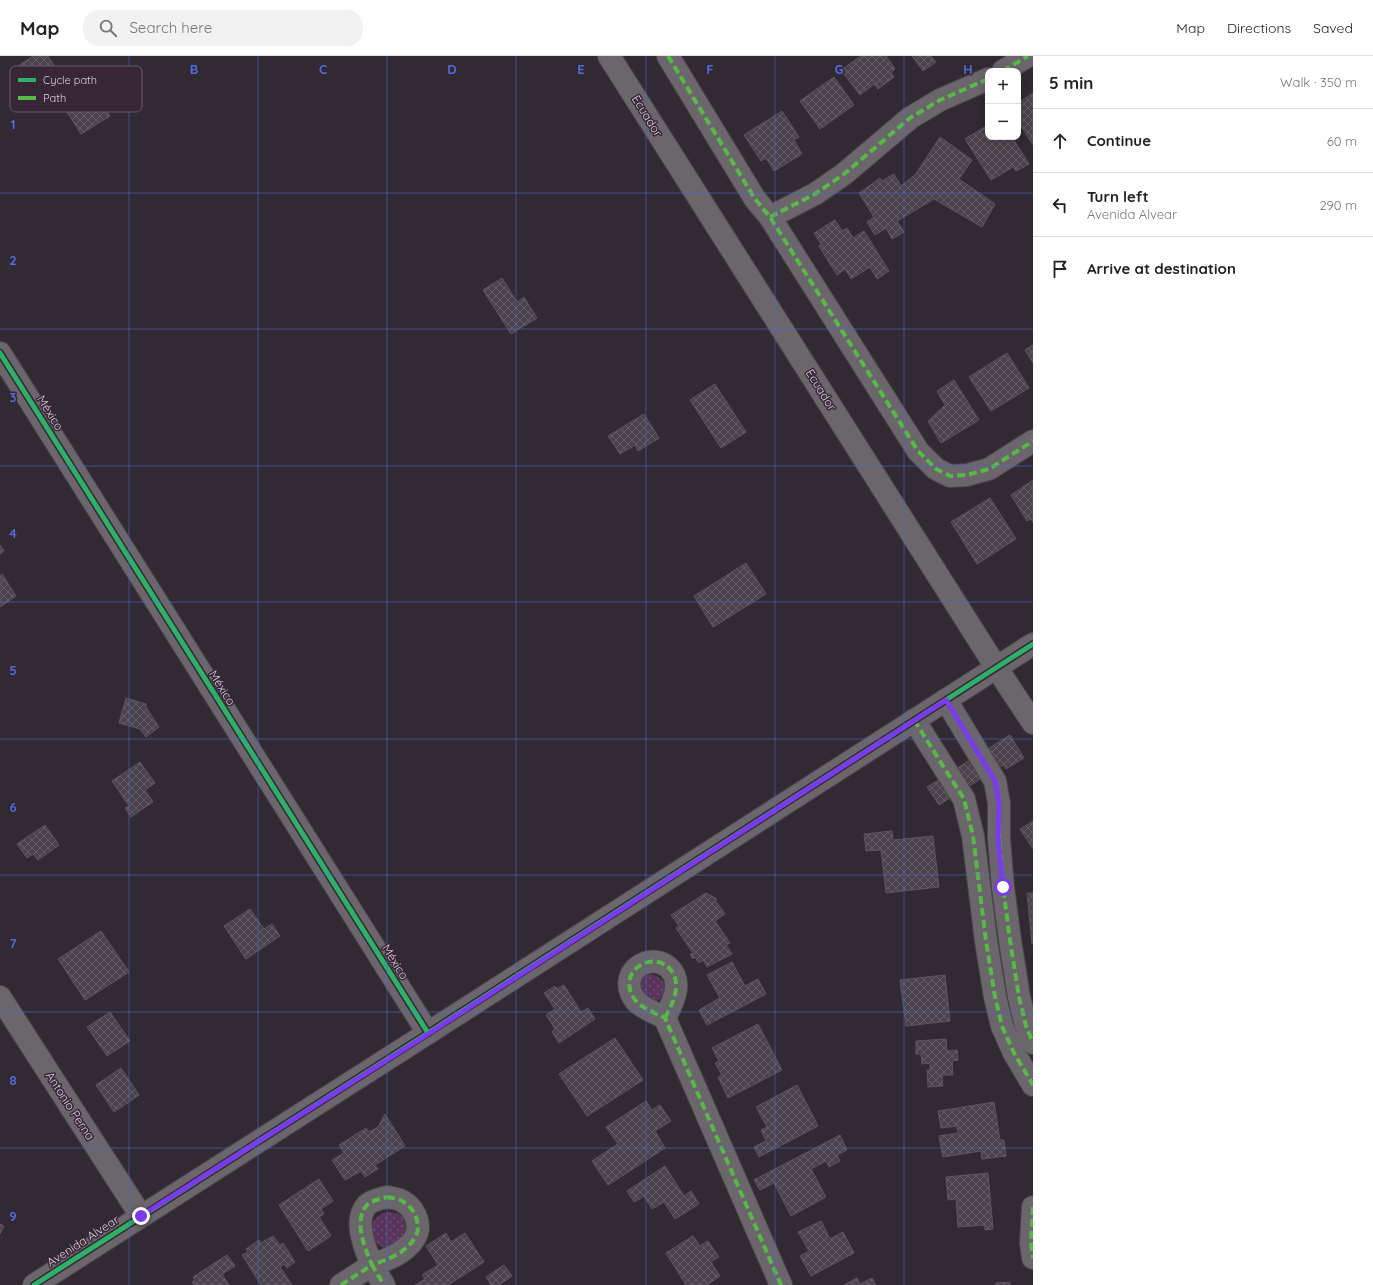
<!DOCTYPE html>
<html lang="en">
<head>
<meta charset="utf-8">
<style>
	body { margin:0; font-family:Quicksand,sans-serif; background:#f2f2f2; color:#222 }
	.controls { position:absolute; right:12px; top:12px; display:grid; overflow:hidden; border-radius:8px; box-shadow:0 2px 10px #0003 }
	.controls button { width:36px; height:36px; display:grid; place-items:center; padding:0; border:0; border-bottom:1px solid #e0e0e0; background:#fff; color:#222; font:20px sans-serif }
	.stop { position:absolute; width:12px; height:12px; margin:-9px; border:3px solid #7c3aed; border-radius:50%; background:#fff }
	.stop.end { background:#7c3aed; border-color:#fff; box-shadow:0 1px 4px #0008 }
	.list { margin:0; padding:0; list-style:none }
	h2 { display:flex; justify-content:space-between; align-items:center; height:52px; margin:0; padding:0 16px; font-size:17px }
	h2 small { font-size:13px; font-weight:400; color:#767676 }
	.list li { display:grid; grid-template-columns:26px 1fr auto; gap:12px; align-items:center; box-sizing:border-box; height:64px; padding:0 16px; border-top:1px solid #e0e0e0 }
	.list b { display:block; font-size:15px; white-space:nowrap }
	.list p { margin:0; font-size:13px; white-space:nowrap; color:#767676 }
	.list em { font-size:13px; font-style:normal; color:#767676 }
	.icon { flex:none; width:22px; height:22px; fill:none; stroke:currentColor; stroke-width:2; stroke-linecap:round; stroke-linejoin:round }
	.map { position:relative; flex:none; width:1033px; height:1229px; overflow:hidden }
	header { display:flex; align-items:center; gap:24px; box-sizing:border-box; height:56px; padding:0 20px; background:#fff; border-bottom:1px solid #e0e0e0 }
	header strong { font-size:19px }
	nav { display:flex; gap:22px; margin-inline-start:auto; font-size:14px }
	.search { width:280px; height:36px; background:#f2f2f2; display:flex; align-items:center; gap:10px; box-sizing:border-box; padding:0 14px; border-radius:16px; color:#767676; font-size:15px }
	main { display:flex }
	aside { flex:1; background:#fff }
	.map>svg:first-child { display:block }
	.grass { fill:url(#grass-dots) }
	.building { fill:url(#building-cross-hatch); stroke:#5c555d }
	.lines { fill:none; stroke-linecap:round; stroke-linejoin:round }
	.minor-casing { stroke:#4c454c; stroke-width:24 }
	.minor { stroke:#6b656c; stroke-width:22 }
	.quiet { stroke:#58b947; stroke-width:4; stroke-dasharray:8 4; stroke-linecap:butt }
	.cycleway-casing { stroke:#362636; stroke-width:8 }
	.cycleway { stroke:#2db169; stroke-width:5 }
	.route { stroke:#7c3aed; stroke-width:5 }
	.grid { fill:none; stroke:#4d6fd9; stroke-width:1; stroke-opacity:0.55 }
	.labels { text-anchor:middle; stroke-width:3; stroke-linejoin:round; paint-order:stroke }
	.street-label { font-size:12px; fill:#dcd1dc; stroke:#362636 }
	.key { fill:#362636; stroke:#685968; stroke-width:1 }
	.key-label { font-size:11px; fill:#dcd1dc }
	.grid-label { font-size:13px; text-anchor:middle; font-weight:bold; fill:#4d6fd9; stroke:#362636; stroke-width:3; stroke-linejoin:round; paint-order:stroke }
</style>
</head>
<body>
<header>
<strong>Map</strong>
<div class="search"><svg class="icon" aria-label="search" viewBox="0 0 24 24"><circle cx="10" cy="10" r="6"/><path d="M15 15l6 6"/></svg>Search here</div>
<nav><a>Map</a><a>Directions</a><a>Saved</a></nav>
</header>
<main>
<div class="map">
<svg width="1033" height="1229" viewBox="0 0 1033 1229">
	<defs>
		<pattern id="grass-dots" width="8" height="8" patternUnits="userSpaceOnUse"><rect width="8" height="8" fill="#59345c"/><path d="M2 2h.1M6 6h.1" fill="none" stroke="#705073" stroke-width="1.8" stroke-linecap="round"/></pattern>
		<pattern id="building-cross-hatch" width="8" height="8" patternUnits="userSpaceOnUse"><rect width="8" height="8" fill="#4b434b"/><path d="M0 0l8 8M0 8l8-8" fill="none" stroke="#645d64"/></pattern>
	</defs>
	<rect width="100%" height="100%" fill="#322a32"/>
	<g class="grass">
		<path d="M651,918c18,4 19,24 1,29l-15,-18 5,-8z"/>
		<path d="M387,1156c17,0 20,9 21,23l-19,14c-23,-4 -25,-31 -2,-37z"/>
	</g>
	<g class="building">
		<polygon points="33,0 48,0 58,16 23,39 12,23 19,19 15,12"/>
		<polygon points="861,0 886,0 895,13 891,17 894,21 878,33 874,28 860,39 841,14"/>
		<polygon points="912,0 931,0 936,6 923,15"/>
		<polygon points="834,21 854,49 820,73 800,45"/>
		<polygon points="1033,37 1033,89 1018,65 1018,47"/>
		<polygon points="96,38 110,60 81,78 67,56"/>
		<polygon points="782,55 799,81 794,84 802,98 774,115 766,102 761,105 744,79"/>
		<polygon points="988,69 988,81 1012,81 1029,108 1016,115 1013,111 991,124 965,83"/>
		<polygon points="940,81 972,104 959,123 995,148 982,171 934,143 897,165 904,176 892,183 886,172 875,179 867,166 874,161 859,137 880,122 882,125 894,118 901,130 915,119"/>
		<polygon points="835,164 842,175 847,172 853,182 864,175 889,215 877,223 870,211 851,223 845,213 837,219 819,190 821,188 814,177"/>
		<polygon points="502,222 517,246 524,241 537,262 511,278 483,234"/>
		<polygon points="1033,289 1033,307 1025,294"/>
		<polygon points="1007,297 1029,332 991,355 969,321"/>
		<polygon points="954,324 979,364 941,387 928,365 945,349 937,335"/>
		<polygon points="715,328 746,376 721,392 690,344"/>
		<polygon points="644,358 659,382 638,395 635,389 620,398 608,380"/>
		<polygon points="1033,424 1033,466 1031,463 1027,465 1011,439"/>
		<polygon points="990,442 1016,483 977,508 951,466"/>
		<polygon points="0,489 4,495 0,498"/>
		<polygon points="746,507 766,538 713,571 694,540"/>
		<polygon points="2,518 16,540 0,551 0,520"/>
		<polygon points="126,642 146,648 146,651 159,671 146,681 140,673 119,667"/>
		<polygon points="1010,679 1024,702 1006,713 1003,709 939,749 927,731"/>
		<polygon points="140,706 155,727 145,734 153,746 131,761 125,752 129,750 112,725"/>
		<polygon points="1033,765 1033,793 1020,773"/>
		<polygon points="45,769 59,789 38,804 33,798 27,802 17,788"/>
		<polygon points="892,775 893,784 933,780 939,831 886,837 881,794 866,795 864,778"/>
		<polygon points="706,837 717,843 715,844 725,858 715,865 730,887 726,889 732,898 707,911 703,904 699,907 695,901 693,903 690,898 693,897 676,872 679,870 671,859"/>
		<polygon points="1027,837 1033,837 1033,888 1032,888"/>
		<polygon points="250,853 264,873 272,868 280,880 246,903 224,870"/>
		<polygon points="101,875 129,916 85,944 58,903"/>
		<polygon points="732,906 745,930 758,923 766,938 707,969 699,954 720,942 707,919"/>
		<polygon points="945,919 950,965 906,970 900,924"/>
		<polygon points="564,929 581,956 588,952 595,963 559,987 552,976 555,973 546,959 555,953 544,937 555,930 557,933"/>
		<polygon points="110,956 130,985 107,1000 87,971"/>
		<polygon points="758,968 782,1014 728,1042 718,1021 722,1019 715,1007 719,1005 712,992"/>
		<polygon points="615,982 643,1024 587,1060 559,1018"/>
		<polygon points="946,983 947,995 957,994 958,1004 952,1005 953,1019 942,1019 943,1030 928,1031 927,1014 930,1014 930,1007 922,1008 921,998 916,998 916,985"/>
		<polygon points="121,1012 139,1039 114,1056 96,1029"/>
		<polygon points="797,1029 818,1070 759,1101 754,1091 766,1085 761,1074 767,1071 756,1051"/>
		<polygon points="646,1045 652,1054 660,1049 671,1065 655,1075 665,1092 608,1129 592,1105 618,1088 606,1071"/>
		<polygon points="994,1046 1000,1084 1004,1084 1006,1100 982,1103 981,1095 943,1101 939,1080 958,1077 957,1070 941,1072 938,1055"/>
		<polygon points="385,1058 405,1090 375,1109 378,1113 365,1121 361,1115 345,1124 332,1104 344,1097 339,1089 366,1072 369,1076 378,1071"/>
		<polygon points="840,1079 847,1094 837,1099 840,1105 829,1111 826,1105 811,1113 826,1141 791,1160 774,1127 760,1134 754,1124"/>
		<polygon points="665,1110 684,1140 691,1135 699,1148 675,1163 664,1146 652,1153 644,1140 634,1146 627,1135"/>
		<polygon points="988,1117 993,1173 985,1174 984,1169 958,1171 956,1143 948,1144 946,1121"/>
		<polygon points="319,1123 333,1145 321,1153 324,1158 319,1161 331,1180 308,1195 279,1149"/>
		<polygon points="821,1165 830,1183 843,1176 854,1197 811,1220 800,1200 809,1195 798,1176"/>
		<polygon points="0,1168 4,1170 0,1178"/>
		<polygon points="446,1177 451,1186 465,1177 484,1206 448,1229 415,1229 425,1223 422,1219 438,1209 426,1190"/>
		<polygon points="273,1180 280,1189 283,1187 295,1206 287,1212 284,1208 280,1211 292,1229 261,1229 242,1199 248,1196 246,1193 259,1184 261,1187"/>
		<polygon points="693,1180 700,1190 708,1185 719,1201 711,1206 720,1220 707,1229 686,1229 666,1197"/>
		<polygon points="227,1199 235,1210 222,1218 229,1229 194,1229 192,1226 195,1224 193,1221"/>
		<polygon points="504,1209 512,1220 499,1229 491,1229 486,1221"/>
		<polygon points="857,1222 860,1228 872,1222 876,1229 844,1229"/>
		<polygon points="1010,1226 1010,1229 996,1229 996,1227"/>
	</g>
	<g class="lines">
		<defs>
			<g id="minor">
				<polyline points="609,0 996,611 1033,667"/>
				<polyline points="668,0 755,143 770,161 918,395 936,413 950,420 967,419 989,413 1033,385"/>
				<polyline points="1003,15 1028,0"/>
				<polyline points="770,161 815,138 844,118 910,62 940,44 988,23"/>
				<polyline points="0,297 428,977"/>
				<polyline points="946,644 995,725 999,747 999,783 1003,831 1010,884 1019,941 1026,970 1033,987"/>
				<polyline points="914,664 964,743 973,780 986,885 995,941 1002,970 1014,997 1033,1029"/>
				<polyline points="0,941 141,1160"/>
				<path d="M665,962c5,-10 10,-19 11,-29 2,-18 -13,-32 -31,-26 -19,7 -20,28 -7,40 8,7 18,10 27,15l116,267"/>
				<path d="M387,1141c4,1 9,1 13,3 10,4 18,16 18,27 0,8 -6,16 -12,21 -10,9 -23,13 -34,17 -7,-16 -19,-45 -5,-60 5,-5 14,-6 20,-8z"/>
				<polyline points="1033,1151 1031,1187 1033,1202"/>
				<polyline points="34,1229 428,977 1033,588"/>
				<polyline points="341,1229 372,1209 384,1229"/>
			</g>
		</defs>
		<use href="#minor" class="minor-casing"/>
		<use href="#minor" class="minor"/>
		<g class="quiet">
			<polyline points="668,0 755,143 770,161 918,395 936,413 950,420 967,419 989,413 1033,385"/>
			<polyline points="1003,15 1028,0"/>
			<polyline points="770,161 815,138 844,118 910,62 940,44 988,23"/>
			<polyline points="946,644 995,725 999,747 999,783 1003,831 1010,884 1019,941 1026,970 1033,987"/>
			<polyline points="914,664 964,743 973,780 986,885 995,941 1002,970 1014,997 1033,1029"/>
			<path d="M665,962c5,-10 10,-19 11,-29 2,-18 -13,-32 -31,-26 -19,7 -20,28 -7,40 8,7 18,10 27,15l116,267"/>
			<path d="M387,1141c4,1 9,1 13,3 10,4 18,16 18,27 0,8 -6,16 -12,21 -10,9 -23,13 -34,17 -7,-16 -19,-45 -5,-60 5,-5 14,-6 20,-8z"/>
			<polyline points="1033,1151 1031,1187 1033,1202"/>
			<polyline points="341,1229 372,1209 384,1229"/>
		</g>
		<defs>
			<g id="cycleway">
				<polyline points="0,297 428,977"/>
				<polyline points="34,1229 428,977 1033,588"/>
			</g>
		</defs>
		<use href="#cycleway" class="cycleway-casing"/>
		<use href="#cycleway" class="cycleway"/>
	</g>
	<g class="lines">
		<polyline class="route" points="141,1160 428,978 946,644 995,725 999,747 998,784 1003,831"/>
	</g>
	<path class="grid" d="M129,0v1229M258,0v1229M387,0v1229M516,0v1229M646,0v1229M775,0v1229M904,0v1229M0,137h1033M0,273h1033M0,410h1033M0,546h1033M0,683h1033M0,819h1033M0,956h1033M0,1092h1033"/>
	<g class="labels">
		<g class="street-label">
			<text transform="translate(647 60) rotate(58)" y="4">Ecuador</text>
			<text transform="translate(821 334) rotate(58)" y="4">Ecuador</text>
			<text transform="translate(50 357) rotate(58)" y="4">México</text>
			<text transform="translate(222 632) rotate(58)" y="4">México</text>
			<text transform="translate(395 906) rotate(58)" y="4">México</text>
			<text transform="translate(70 1050) rotate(57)" y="4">Antonio Perna</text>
			<text transform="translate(83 1185) rotate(-33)" y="4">Avenida Alvear</text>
		</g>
	</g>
	<rect x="10" y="10" width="132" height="46" rx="6" class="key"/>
	<rect x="18" y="22" width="18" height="4" fill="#2db169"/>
	<rect x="18" y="40" width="18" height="4" fill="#58b947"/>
	<g class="key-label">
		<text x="43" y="28">Cycle path</text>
		<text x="43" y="46">Path</text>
	</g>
	<g class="grid-label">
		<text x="194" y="18">B</text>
		<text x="323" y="18">C</text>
		<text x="452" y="18">D</text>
		<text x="581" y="18">E</text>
		<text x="710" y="18">F</text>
		<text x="839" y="18">G</text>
		<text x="968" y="18">H</text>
		<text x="13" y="73">1</text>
		<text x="13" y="209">2</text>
		<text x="13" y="346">3</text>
		<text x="13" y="482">4</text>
		<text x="13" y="619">5</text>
		<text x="13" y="756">6</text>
		<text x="13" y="892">7</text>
		<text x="13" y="1029">8</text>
		<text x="13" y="1165">9</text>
	</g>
</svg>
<div class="controls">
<button>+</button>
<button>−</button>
</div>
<div class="stop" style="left:1003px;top:831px"></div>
<div class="stop end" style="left:141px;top:1160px"></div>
</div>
<aside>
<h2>5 min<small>Walk · 350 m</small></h2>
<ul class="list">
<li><svg class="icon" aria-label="ahead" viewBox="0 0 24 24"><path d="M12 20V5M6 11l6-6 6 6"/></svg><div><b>Continue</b></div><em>60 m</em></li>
<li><svg class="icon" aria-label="left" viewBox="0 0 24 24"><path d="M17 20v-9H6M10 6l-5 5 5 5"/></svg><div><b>Turn left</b><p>Avenida Alvear</p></div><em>290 m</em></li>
<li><svg class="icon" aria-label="arrive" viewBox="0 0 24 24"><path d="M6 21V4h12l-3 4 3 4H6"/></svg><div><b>Arrive at destination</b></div></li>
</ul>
</aside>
</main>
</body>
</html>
